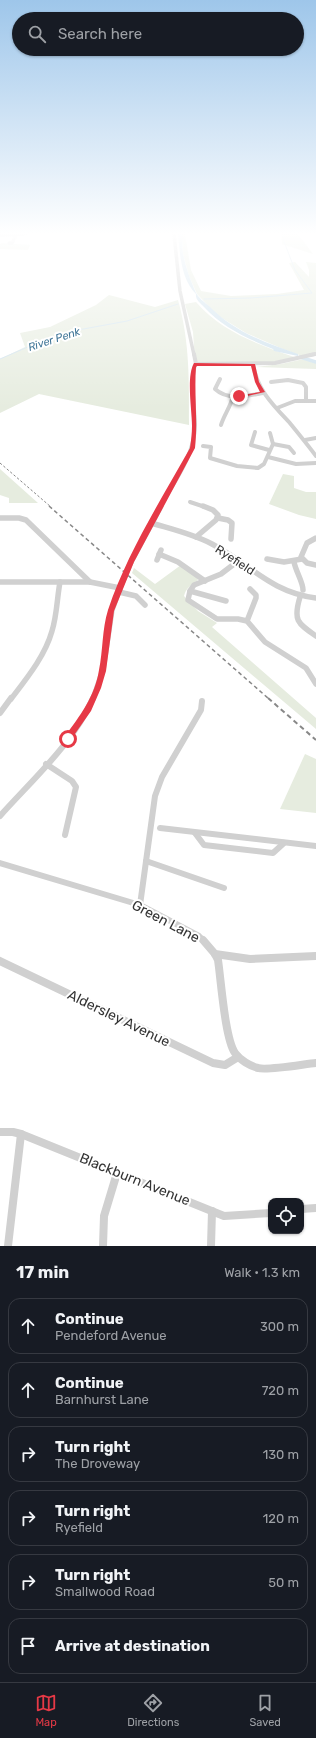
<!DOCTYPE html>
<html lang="en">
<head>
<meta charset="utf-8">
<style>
	body { margin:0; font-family:Rubik,sans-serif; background:#242831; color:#f1f3f6 }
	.controls { position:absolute; right:12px; bottom:12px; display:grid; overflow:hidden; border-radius:8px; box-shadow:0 1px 3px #0004 }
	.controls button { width:36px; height:36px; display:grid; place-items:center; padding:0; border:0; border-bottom:1px solid #363941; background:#171b24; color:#f1f3f6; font:20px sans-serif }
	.stop { position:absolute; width:12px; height:12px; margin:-9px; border:3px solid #e63946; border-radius:50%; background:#fff }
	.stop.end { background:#e63946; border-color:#fff; box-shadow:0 1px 4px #0008 }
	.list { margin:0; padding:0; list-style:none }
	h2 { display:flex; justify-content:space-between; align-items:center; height:52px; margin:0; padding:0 16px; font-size:17px }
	h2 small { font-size:13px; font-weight:400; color:#9ea1a6 }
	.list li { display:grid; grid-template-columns:26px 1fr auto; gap:12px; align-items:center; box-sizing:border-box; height:56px; margin:0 8px 8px; padding:0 8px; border:1px solid #363941; border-radius:12px }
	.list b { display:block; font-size:15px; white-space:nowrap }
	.list p { margin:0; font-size:13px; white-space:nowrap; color:#9ea1a6 }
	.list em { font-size:13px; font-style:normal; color:#9ea1a6 }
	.icon { flex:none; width:22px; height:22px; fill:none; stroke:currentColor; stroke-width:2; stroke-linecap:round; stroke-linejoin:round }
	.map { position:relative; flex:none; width:316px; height:1246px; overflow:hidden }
	.search { position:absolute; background:#171b24; box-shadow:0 1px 3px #0004; left:12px; right:12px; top:12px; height:44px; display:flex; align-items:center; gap:10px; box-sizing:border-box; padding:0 14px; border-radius:22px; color:#9ea1a6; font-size:15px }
	.sheet { height:436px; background:#171b24 }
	nav { display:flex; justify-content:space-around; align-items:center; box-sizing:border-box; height:56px; border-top:1px solid #363941; background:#171b24; font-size:11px; color:#9ea1a6 }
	nav a { display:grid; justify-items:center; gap:2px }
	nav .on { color:#e63946 }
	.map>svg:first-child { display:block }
	.green { fill:#e6ecdf }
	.water { fill:#cfe2ee }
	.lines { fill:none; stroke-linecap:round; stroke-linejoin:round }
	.stream { stroke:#cfe2ee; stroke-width:1 }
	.canal { stroke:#cfe2ee; stroke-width:3.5 }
	.minor-far4 { stroke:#d0d0d0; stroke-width:3.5 }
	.minor-far3 { stroke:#d0d0d0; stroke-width:4 }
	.minor-far2 { stroke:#d0d0d0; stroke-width:5.5 }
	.minor-far1 { stroke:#d0d0d0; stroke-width:6 }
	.minor { stroke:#d0d0d0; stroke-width:8 }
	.rail-far2 { stroke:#888; stroke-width:1; stroke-dasharray:2.5 2; stroke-linecap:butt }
	.rail-far1 { stroke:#888; stroke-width:1.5; stroke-dasharray:4 3; stroke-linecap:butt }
	.rail { stroke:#888; stroke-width:2; stroke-dasharray:5 3.5; stroke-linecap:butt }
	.minor-bridge { stroke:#d0d0d0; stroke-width:5.5 }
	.route { fill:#e63946 }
	.labels { text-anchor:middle; stroke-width:4; stroke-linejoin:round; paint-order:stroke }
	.far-water-label { font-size:11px; font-style:italic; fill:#3f7597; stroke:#fff }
	.street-label { font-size:12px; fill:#333; stroke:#fff }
	.near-street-label { font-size:14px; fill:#333; stroke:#fff }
</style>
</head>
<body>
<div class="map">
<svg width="316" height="1246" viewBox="0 0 316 1246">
	<rect width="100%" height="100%" fill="#fff"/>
	<g class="green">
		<polygon points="183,234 185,234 191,270 201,291 231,296 277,294 304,290 289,263 295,262 309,277 309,270 306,262 316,263 316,352 302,356 283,349 246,333 217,315 197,294 189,276 183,254"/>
		<polygon points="281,234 298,234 313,254 282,244"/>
		<polygon points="2,243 30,245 28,250 0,249 0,244"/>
		<path d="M109,295l46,12 23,-7c12,42 11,82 11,125l-150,-31 -39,19v-54l25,-12 -5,-14 30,-6 46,-22z"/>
		<path d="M196,302c27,31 64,43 101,56l-20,4 -77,1 -5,-2 -2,-29 -8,-28z"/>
		<polygon points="304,359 316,363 316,369 256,367 281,364"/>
		<polygon points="0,469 38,503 9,503 9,498 0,495"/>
		<polygon points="283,474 294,476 294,488 306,492 316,492 316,519 299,515 269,504"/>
		<path d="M181,565l15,11 2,4c-7,5 -12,8 -14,16l14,15 19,12 -5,4 104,91v11l-184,-156 2,-5 21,16z"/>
		<polygon points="305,754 316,759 316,813 280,809"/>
	</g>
	<path class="water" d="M178,234h5c0,6 -1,13 0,19 2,13 8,28 13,40 2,4 9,10 13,13 24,25 56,37 89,48v2l-24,-5 -1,-2c-25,-10 -51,-22 -69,-42 -4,-4 -9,-8 -8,-13 -15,-15 -16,-39 -18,-60z"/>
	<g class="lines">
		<g class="stream">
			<polyline points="204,299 251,298 312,293 295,270 283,239 283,234"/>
			<polyline points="0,359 44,340 57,340 78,330 127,321 178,304"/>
		</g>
		<polyline class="canal" points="300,357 316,362"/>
		<g class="minor-far4">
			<polyline points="174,234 180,291 194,355"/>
			<polyline points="0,235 25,234"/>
			<polyline points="9,243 12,243 16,235"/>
			<polyline points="310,355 316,354"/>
		</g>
		<g class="minor-far3">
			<polyline points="196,364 275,363 315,354"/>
			<path d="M253,364c4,25 19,40 36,58 9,11 18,22 27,34"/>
			<path d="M220,379l-5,10c13,12 32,7 48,4"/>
			<polyline points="271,382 288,380 303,383 306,387 306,401"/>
			<polyline points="277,408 295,401 316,401"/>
			<path d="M221,425c3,-10 10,-19 12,-29"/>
			<polyline points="255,432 251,445 269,450"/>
			<polyline points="305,440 316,438"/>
			<polyline points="273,444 289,447 294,453"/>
			<polyline points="203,446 211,447 210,458 237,466 258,468 264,464 273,444 270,433"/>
			<polyline points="268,457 296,464 316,463"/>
			<polyline points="190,502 205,507"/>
			<path d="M160,507c14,-25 35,-52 35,-82 0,-13 -6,-51 1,-61l-2,-10"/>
		</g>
		<g class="minor-far2">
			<polyline points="0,518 19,518 26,520 90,582"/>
			<polyline points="218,518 228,520 232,523 231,539"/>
			<path d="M151,523c20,6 42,11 61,21 38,20 58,48 104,54"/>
			<polyline points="196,537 216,520 218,515 213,510 203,506"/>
			<polyline points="316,538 307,543 301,557 307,563 316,565"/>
			<polyline points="159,554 178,562 205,581"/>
			<polyline points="267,559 284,562 302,559"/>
			<polyline points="157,560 161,550"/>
			<polyline points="238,561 221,574 194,585 190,591 188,600 217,619 238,619 247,621 265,642 306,668 316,684"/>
			<polyline points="131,562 161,506"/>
			<path d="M294,562c2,10 9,20 9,28"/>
			<polyline points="0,582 90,582 120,588 112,610 103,670 93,699"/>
			<polyline points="190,591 226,601"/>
			<polyline points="119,592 136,596 145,605"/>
			<path d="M300,597c-7,23 -3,26 16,39"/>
			<polyline points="247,621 256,598 256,595 250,589"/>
			<path d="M11,699c16,-21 34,-43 41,-68 5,-16 5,-33 8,-49"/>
		</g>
		<g class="minor-far1">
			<polyline points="0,713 11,698"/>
			<polyline points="46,764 72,781 76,787 65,835"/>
			<path d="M0,816c33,-37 73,-72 93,-118"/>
			<polyline points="160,828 316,846"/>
			<polyline points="195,833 204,845 273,853 284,843"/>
			<polyline points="146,861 224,888"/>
			<polyline points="0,863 140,905 199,936 204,941"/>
			<polyline points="140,905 155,796 162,777 201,710 202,701"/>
		</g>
		<g class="minor">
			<path d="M203,940l12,14 3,6c3,20 7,79 17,93 5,7 15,13 23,15 8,3 47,-4 58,-5"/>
			<polyline points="215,954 250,959 316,956"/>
			<polyline points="0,961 213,1063 225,1065 238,1057"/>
			<polyline points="0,1132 13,1132 21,1134 224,1216 271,1213"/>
			<polyline points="301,1209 316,1208"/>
			<polyline points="8,1246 21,1134"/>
			<polyline points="103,1246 104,1216 117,1173"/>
			<polyline points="211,1246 212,1211"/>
		</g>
		<polyline class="rail-far2" points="0,463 51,507"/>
		<polyline class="rail-far1" points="49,506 269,699"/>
		<polyline class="rail" points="268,698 316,740"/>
		<polyline class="minor-bridge" points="120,588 131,562"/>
	</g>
	<linearGradient id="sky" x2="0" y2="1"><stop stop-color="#9ec6ea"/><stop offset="0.57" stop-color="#fff"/><stop offset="1" stop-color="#fff" stop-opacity="0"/></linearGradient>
	<rect width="316" height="409" fill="url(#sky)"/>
	<path class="route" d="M194,363l61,1 4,18 6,10 -26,6 -2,-2 23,-4 -5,-10 -4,-16h-54l-1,1c-2,27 2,54 -1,81l-61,114 -20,49 -8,60 -5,17 -10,23 -21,30 -2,1 -4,-3 1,-3c15,-20 30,-40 34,-66 4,-19 3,-41 9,-60 19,-57 53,-110 82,-162 1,-7 2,-15 2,-22 0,-16 -6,-49 2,-63z"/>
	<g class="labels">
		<g class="far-water-label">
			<text transform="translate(54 339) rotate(-18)" y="4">River Penk</text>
		</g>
		<g class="street-label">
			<text transform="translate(235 560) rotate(33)" y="4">Ryefield</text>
		</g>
		<g class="near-street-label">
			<text transform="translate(166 921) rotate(28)" y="5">Green Lane</text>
			<text transform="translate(119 1018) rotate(26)" y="5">Aldersley Avenue</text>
			<text transform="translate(135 1179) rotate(22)" y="5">Blackburn Avenue</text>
		</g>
	</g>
</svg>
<div class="controls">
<button><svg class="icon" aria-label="locate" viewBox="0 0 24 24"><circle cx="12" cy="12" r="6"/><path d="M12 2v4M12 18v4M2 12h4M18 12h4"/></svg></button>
</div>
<div class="stop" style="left:68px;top:739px"></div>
<div class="stop end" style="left:239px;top:396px"></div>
<div class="search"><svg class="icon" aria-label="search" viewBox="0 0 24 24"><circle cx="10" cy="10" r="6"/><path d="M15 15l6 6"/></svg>Search here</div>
</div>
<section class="sheet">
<h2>17 min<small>Walk · 1.3 km</small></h2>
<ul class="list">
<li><svg class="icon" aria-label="ahead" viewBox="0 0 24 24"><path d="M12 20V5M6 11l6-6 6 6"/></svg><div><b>Continue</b><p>Pendeford Avenue</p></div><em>300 m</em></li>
<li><svg class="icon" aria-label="ahead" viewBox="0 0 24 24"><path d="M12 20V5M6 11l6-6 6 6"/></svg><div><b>Continue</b><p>Barnhurst Lane</p></div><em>720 m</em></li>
<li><svg class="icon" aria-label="right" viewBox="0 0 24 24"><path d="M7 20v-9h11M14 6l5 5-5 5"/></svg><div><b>Turn right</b><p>The Droveway</p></div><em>130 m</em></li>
<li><svg class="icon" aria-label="right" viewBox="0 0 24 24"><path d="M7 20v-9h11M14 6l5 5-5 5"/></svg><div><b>Turn right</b><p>Ryefield</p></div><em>120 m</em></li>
<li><svg class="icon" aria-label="right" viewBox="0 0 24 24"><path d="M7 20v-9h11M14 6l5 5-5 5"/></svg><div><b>Turn right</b><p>Smallwood Road</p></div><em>50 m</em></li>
<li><svg class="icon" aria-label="arrive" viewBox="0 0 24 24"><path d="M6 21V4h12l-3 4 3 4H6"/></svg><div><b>Arrive at destination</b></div></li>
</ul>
</section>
<nav>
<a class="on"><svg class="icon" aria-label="map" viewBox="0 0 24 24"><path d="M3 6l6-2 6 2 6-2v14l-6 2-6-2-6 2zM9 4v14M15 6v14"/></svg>Map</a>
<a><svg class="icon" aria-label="directions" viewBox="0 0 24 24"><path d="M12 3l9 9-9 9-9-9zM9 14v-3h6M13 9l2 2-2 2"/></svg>Directions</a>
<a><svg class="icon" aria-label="saved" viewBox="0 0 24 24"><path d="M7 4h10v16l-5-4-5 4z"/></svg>Saved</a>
</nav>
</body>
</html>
